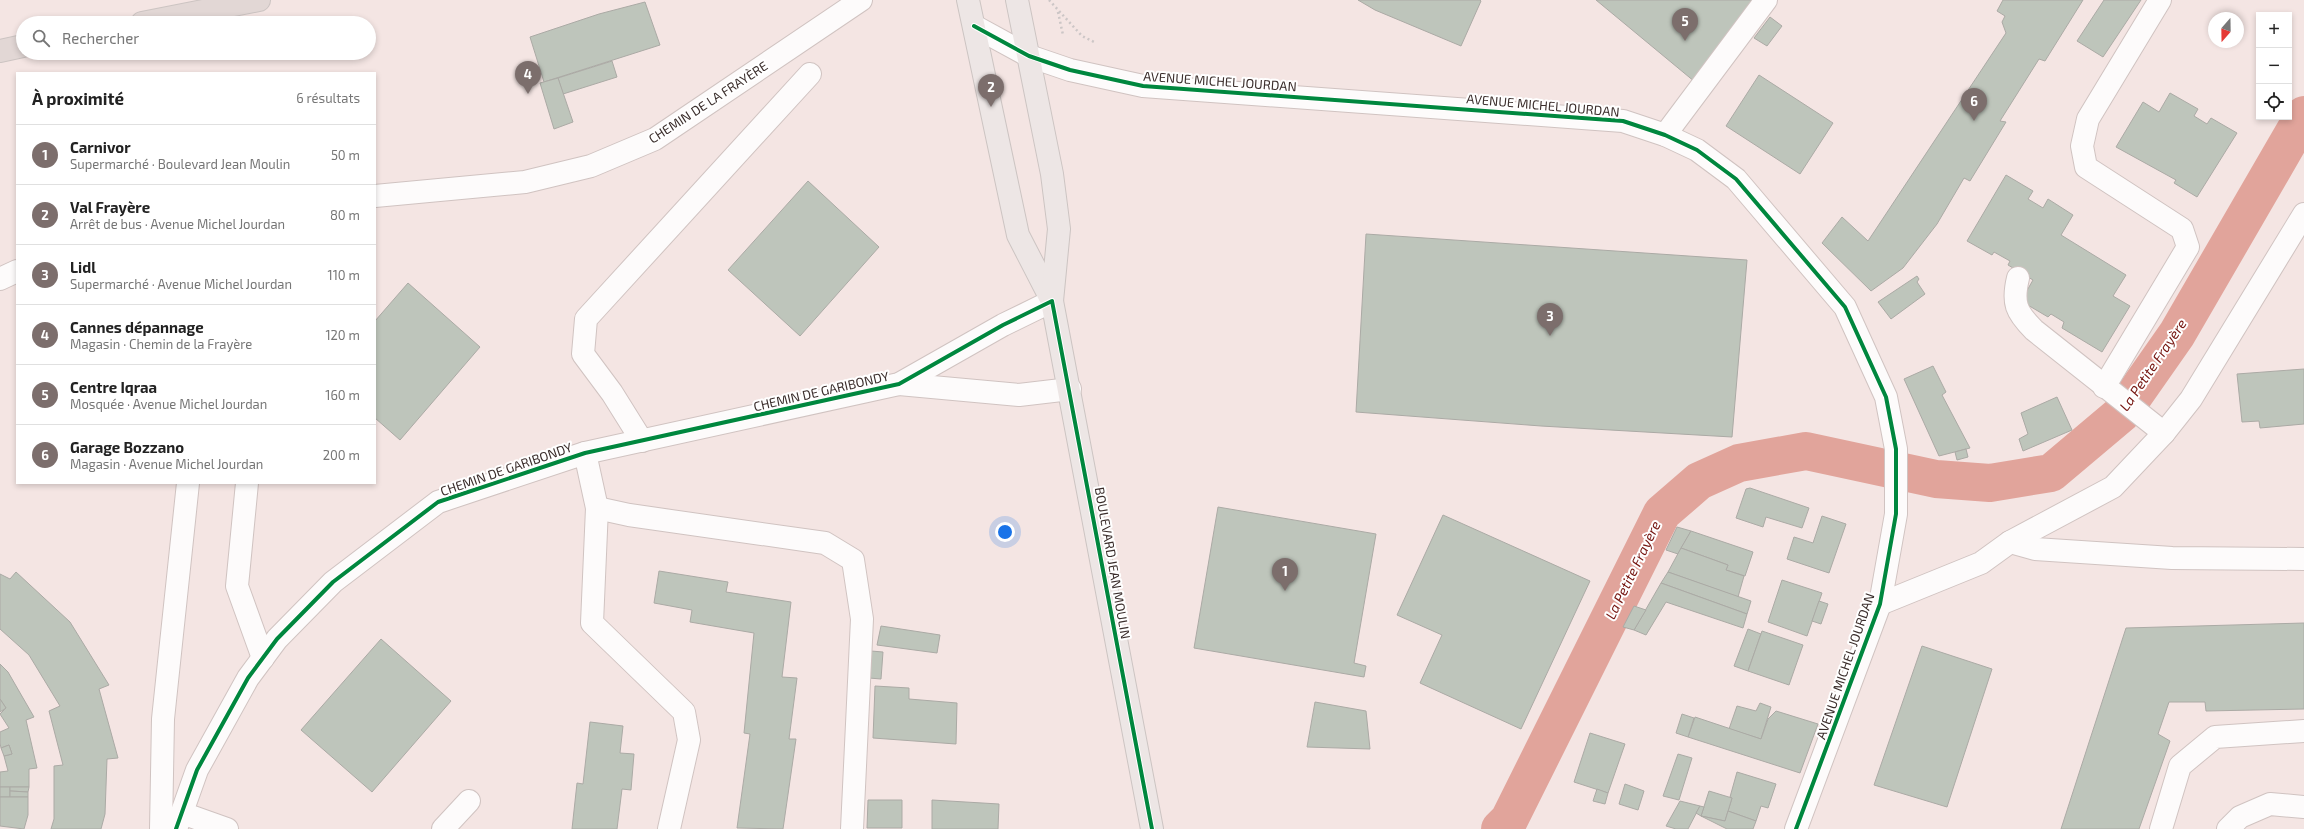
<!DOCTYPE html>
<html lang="fr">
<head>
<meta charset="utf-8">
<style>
	body { margin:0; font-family:"Exo 2",sans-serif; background:#f2f2f2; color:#222 }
	.controls { position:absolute; right:12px; top:12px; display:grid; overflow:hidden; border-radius:0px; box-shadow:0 2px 6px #0003 }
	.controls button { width:36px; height:36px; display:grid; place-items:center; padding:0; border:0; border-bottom:1px solid #e0e0e0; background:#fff; color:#222; font:20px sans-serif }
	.compass { position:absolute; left:2208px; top:12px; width:36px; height:36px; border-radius:50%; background:#fff; box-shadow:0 2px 6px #0003; rotate:200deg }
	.you { position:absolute; left:1005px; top:532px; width:14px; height:14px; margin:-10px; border:3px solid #fff; border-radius:50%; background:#1a73e8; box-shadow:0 0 0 6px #1a73e833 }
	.badge { display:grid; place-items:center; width:26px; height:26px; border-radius:50%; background:#7c6e6c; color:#fff; font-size:13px; font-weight:700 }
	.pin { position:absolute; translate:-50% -33px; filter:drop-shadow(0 1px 2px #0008) }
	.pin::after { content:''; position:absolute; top:21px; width:14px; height:12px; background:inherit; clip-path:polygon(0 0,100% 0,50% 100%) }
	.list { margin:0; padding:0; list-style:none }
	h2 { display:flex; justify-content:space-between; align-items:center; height:52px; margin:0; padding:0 16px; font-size:17px }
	h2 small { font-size:13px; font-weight:400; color:#767676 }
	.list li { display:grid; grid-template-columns:26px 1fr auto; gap:12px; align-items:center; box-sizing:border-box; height:60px; padding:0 16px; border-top:1px solid #e0e0e0 }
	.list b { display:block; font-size:15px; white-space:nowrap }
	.list p { margin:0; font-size:13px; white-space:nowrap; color:#767676 }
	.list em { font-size:13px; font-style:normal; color:#767676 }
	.icon { flex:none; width:22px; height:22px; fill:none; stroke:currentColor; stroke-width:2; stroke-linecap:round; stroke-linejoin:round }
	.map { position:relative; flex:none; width:2304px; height:829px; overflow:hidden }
	.search { position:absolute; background:#fff; box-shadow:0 2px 6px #0003; left:16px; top:16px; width:360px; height:44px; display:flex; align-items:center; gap:10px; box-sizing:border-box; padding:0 14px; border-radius:22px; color:#767676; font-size:15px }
	.panel { position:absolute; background:#fff; box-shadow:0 2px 6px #0003; left:16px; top:72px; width:360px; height:412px; border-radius:0px }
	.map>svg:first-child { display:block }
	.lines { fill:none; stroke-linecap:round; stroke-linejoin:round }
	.canal { stroke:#e1a49b; stroke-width:38 }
	.building { fill:#bec5bb; stroke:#abaaa5 }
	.minor-casing { stroke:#d0c3c1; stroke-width:24 }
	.major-casing { stroke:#ccc4c2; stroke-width:24 }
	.highway-casing { stroke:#ccc4c2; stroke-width:24 }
	.path { stroke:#ccc6c6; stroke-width:2.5; stroke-dasharray:2 3; stroke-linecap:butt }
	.minor { stroke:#fdfbfb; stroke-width:22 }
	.major { stroke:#ede6e5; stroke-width:22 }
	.highway { stroke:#e2d7d5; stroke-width:22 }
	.cycleway-casing { stroke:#fff; stroke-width:6 }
	.cycleway { stroke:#00873e; stroke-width:4 }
	.labels { text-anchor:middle; stroke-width:4; stroke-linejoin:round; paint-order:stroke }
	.street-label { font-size:13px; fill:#3b2e2c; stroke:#fff }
	.water-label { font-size:14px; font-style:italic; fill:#74130e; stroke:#fff }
</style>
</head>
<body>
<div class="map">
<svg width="2304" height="829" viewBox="0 0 2304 829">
	<rect width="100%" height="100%" fill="#f4e5e3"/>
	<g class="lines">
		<polyline class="canal" points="1500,829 1509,820 1662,513 1699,481 1739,463 1806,451 1936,479 1990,483 2051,473 2121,414 2177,334 2304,115"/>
	</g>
	<g class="building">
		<polygon points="1358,0 1480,0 1481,1 1461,46 1375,10"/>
		<polygon points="1596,0 1753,0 1695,82"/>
		<polygon points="2003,0 2083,0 2045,61 2039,59 2000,121 2006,122 1970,181 1964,178 1937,224 1903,268 1871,291 1822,243 1842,217 1868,241 2006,33 2002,22 2005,16 1997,11"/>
		<polygon points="2104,0 2141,0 2103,57 2077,41"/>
		<polygon points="645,2 660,45 544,82 530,37 599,14"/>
		<polygon points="1770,17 1782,26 1767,46 1754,38"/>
		<polygon points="612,61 617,77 563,94 558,78"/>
		<polygon points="1759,75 1833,123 1800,174 1726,126"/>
		<polygon points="558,78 573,122 554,129 540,83"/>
		<polygon points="2170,93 2198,109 2194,116 2207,124 2211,118 2237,133 2197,197 2174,183 2176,180 2116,147 2143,102 2159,112"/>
		<polygon points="2006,175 2033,191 2028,199 2043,208 2048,199 2073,215 2061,235 2126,275 2113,296 2130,306 2102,352 2062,328 2064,322 2051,314 2048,317 2021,301 2033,280 2008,265 2010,261 1994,252 1992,255 1967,241"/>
		<polygon points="808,181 879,247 800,336 728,270"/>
		<polygon points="1366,234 1747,260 1732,437 1541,426 1356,412"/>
		<polygon points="1917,276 1919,279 1917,282 1925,294 1891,319 1878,302"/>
		<polygon points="408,283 480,347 400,440 375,418 375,321"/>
		<polygon points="1933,366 1946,392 1942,395 1970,448 1939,456 1904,379"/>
		<polygon points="2304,369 2304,424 2260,428 2259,421 2242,422 2237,374"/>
		<polygon points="2057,397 2072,430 2023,451 2019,439 2028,434 2021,413"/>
		<polygon points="1966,449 1968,457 1957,460 1955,452"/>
		<polygon points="1750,488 1809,508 1802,528 1766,517 1763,527 1736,518 1746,489"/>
		<polygon points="1218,507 1376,534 1354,663 1366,666 1364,677 1194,648"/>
		<polygon points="1443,515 1590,581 1521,729 1420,683 1442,635 1397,615"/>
		<polygon points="1822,516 1846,524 1829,573 1787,559 1794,537 1813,543"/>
		<polygon points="1677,527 1691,531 1678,554 1666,550"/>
		<polygon points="1691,531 1753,552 1745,576 1726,570 1728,565 1681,548"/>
		<polygon points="1681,548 1728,565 1726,570 1744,576 1738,597 1668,572"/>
		<polygon points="659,571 728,582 726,592 791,602 782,677 797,678 789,739 796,739 783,829 737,828 750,734 744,733 754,633 690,622 692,610 654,603"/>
		<polygon points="16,572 70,622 109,685 99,689 118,758 107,759 105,814 101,829 51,829 54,819 54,766 63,765 49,711 60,706 29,655 0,629 0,574 10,579"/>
		<polygon points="1668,572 1751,601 1747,614 1661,583"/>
		<polygon points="1782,580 1822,593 1807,636 1768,622"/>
		<polygon points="1661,583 1747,614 1743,628 1666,602 1646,635 1634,630"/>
		<polygon points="1819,601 1828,604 1821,624 1812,621"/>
		<polygon points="1634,606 1646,610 1634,630 1623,627"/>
		<polygon points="2304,623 2304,709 2206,711 2205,702 2169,702 2158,734 2170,741 2139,829 2061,829 2126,628"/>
		<polygon points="881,626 940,635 937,653 877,645"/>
		<polygon points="1748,629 1761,634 1748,671 1734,666"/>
		<polygon points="1762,631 1803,645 1789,685 1748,671"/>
		<polygon points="381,639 451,701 372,792 301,730"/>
		<polygon points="1922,646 1992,669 1947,807 1874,785"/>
		<polygon points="871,651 883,652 881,679 869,678"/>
		<polygon points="0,664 8,672 34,717 26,720 37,768 29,769 29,787 0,787 0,772 8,771 4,756 12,754 9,745 1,748 0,743 0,732 9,728 0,714 6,708 0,699"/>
		<polygon points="875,686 909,688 909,699 957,703 956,744 873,738"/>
		<polygon points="0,699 6,708 0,712"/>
		<polygon points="1315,702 1366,711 1370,749 1307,747"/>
		<polygon points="1760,703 1771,707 1761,739 1729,729 1737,706 1756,711"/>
		<polygon points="1776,711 1818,724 1800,773 1688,737 1695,717 1761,739 1768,719"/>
		<polygon points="1682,714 1694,718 1688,737 1676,733"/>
		<polygon points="590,722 623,726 620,753 634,754 631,790 622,789 617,829 572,829 577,783 583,784"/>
		<polygon points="1590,733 1625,744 1608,793 1574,782"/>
		<polygon points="9,745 12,754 4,756 1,748"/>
		<polygon points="1678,754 1692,758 1679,800 1663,796"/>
		<polygon points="1737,772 1776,784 1768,808 1761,806 1756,821 1728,811 1732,798 1730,797"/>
		<polygon points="1625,784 1644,791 1638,810 1619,804"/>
		<rect x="0" y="787" width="10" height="10"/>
		<polygon points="10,787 29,787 28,792 10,791"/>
		<polygon points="1597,789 1608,793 1605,804 1593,801"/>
		<polygon points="10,791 28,792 28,797 10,797"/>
		<polygon points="1709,791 1732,798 1725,821 1701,816"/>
		<polygon points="0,797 28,797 28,815 24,829 0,826"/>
		<polygon points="868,800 902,800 902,828 867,828"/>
		<polygon points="932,800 999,804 998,829 932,829"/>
		<polygon points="1680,801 1700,806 1688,829 1676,829 1666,826"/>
		<polygon points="1700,806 1704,807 1701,816 1696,813"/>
		<polygon points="1728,811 1756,821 1753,829 1727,829 1701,816 1725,821"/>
	</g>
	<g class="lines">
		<defs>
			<g id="minor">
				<polyline points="974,26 1029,56 1070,70 1143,86 1623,121 1665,135 1697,150 1736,179 1845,307 1886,397 1896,449 1896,514 1880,604 1796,829"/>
				<polyline points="1665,135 1766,0"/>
				<polyline points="375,196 525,182 591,166 655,139 861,0"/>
				<path d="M2018,278c-6,25 -2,34 16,52l130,103"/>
				<polyline points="0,279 17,271"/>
				<polyline points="899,384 1019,395 1070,389"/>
				<polyline points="2104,387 2188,247 2182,229 2086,167 2082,146 2088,119 2160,0"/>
				<polyline points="642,441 612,393 583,354 586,319 810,74"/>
				<polyline points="585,453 597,508 592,623 684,712 689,740 669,829"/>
				<polyline points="247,483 237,586 263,658"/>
				<polyline points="597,508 629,515 825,543 853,560 862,619 852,829"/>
				<polyline points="2010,542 2035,549 2172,558 2304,559"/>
				<polyline points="1880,604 1981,563 2010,542 2113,487 2164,433 2191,399 2304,214"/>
				<polyline points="182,813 227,829"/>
				<polyline points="161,829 163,719 188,483"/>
				<polyline points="176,829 197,770 248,678 277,639 333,582 438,502 585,453 899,384 1003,325 1052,301"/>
				<polyline points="443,829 469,801"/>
				<polyline points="2161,829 2180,766 2215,737 2304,731"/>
				<polyline points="2228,829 2240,817 2270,804 2304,807"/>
			</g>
			<g id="major">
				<polyline points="968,0 1018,235 1052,301 1152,829"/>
				<polyline points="1017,0 1052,174 1059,229 1052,301"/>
			</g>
			<g id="highway">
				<polyline points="142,23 259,0"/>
				<polyline points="0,51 23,46"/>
			</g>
		</defs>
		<use href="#minor" class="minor-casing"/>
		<use href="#major" class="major-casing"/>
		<use href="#highway" class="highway-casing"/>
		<g class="path">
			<polyline points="1049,0 1082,36 1096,43"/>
			<polyline points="1058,12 1063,35"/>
		</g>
		<use href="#minor" class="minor"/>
		<use href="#major" class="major"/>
		<use href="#highway" class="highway"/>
		<defs>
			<g id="cycleway">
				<polyline points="974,26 1029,56 1070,70 1143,86 1623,121 1665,135 1697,150 1736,179 1845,307 1886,397 1896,449 1896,514 1880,604 1796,829"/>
				<polyline points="176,829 197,770 248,678 277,639 333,582 438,502 585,453 899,384 1003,325 1052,301 1152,829"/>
			</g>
		</defs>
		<use href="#cycleway" class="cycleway-casing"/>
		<use href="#cycleway" class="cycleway"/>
	</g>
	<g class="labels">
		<g class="street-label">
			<text transform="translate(1220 81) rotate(4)" y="5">AVENUE MICHEL JOURDAN</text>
			<text transform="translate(708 102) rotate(-33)" y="5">CHEMIN DE LA FRAYÈRE</text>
			<text transform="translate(1543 105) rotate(5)" y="5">AVENUE MICHEL JOURDAN</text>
			<text transform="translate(821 391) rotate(-13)" y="5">CHEMIN DE GARIBONDY</text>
			<text transform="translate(506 469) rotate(-19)" y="5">CHEMIN DE GARIBONDY</text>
			<text transform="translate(1113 563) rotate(80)" y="5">BOULEVARD JEAN MOULIN</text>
			<text transform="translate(1845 666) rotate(-71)" y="5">AVENUE MICHEL JOURDAN</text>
		</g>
		<g class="water-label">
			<text transform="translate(2153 365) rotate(-56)" y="5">La Petite Frayère</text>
			<text transform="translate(1633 570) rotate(-64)" y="5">La Petite Frayère</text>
		</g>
	</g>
</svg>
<div class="controls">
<button>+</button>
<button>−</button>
<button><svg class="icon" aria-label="locate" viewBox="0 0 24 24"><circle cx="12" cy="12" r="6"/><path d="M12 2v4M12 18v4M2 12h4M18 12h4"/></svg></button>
</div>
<svg class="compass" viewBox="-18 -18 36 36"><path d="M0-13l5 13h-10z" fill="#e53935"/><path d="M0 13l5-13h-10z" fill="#767676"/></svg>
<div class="you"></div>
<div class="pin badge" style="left:1285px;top:591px">1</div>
<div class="pin badge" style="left:991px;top:107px">2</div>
<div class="pin badge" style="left:1550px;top:336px">3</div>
<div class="pin badge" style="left:528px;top:94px">4</div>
<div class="pin badge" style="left:1685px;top:41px">5</div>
<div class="pin badge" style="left:1974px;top:121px">6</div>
<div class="search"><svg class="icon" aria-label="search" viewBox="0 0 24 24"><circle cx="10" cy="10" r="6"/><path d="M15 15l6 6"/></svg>Rechercher</div>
<section class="panel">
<h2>À proximité<small>6 résultats</small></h2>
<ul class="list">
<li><span class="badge">1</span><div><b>Carnivor</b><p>Supermarché · Boulevard Jean Moulin</p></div><em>50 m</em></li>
<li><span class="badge">2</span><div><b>Val Frayère</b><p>Arrêt de bus · Avenue Michel Jourdan</p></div><em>80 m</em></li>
<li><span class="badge">3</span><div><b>Lidl</b><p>Supermarché · Avenue Michel Jourdan</p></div><em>110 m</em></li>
<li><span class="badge">4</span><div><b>Cannes dépannage</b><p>Magasin · Chemin de la Frayère</p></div><em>120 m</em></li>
<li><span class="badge">5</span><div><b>Centre Iqraa</b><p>Mosquée · Avenue Michel Jourdan</p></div><em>160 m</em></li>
<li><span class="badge">6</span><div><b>Garage Bozzano</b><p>Magasin · Avenue Michel Jourdan</p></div><em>200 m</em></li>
</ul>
</section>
</div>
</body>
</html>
